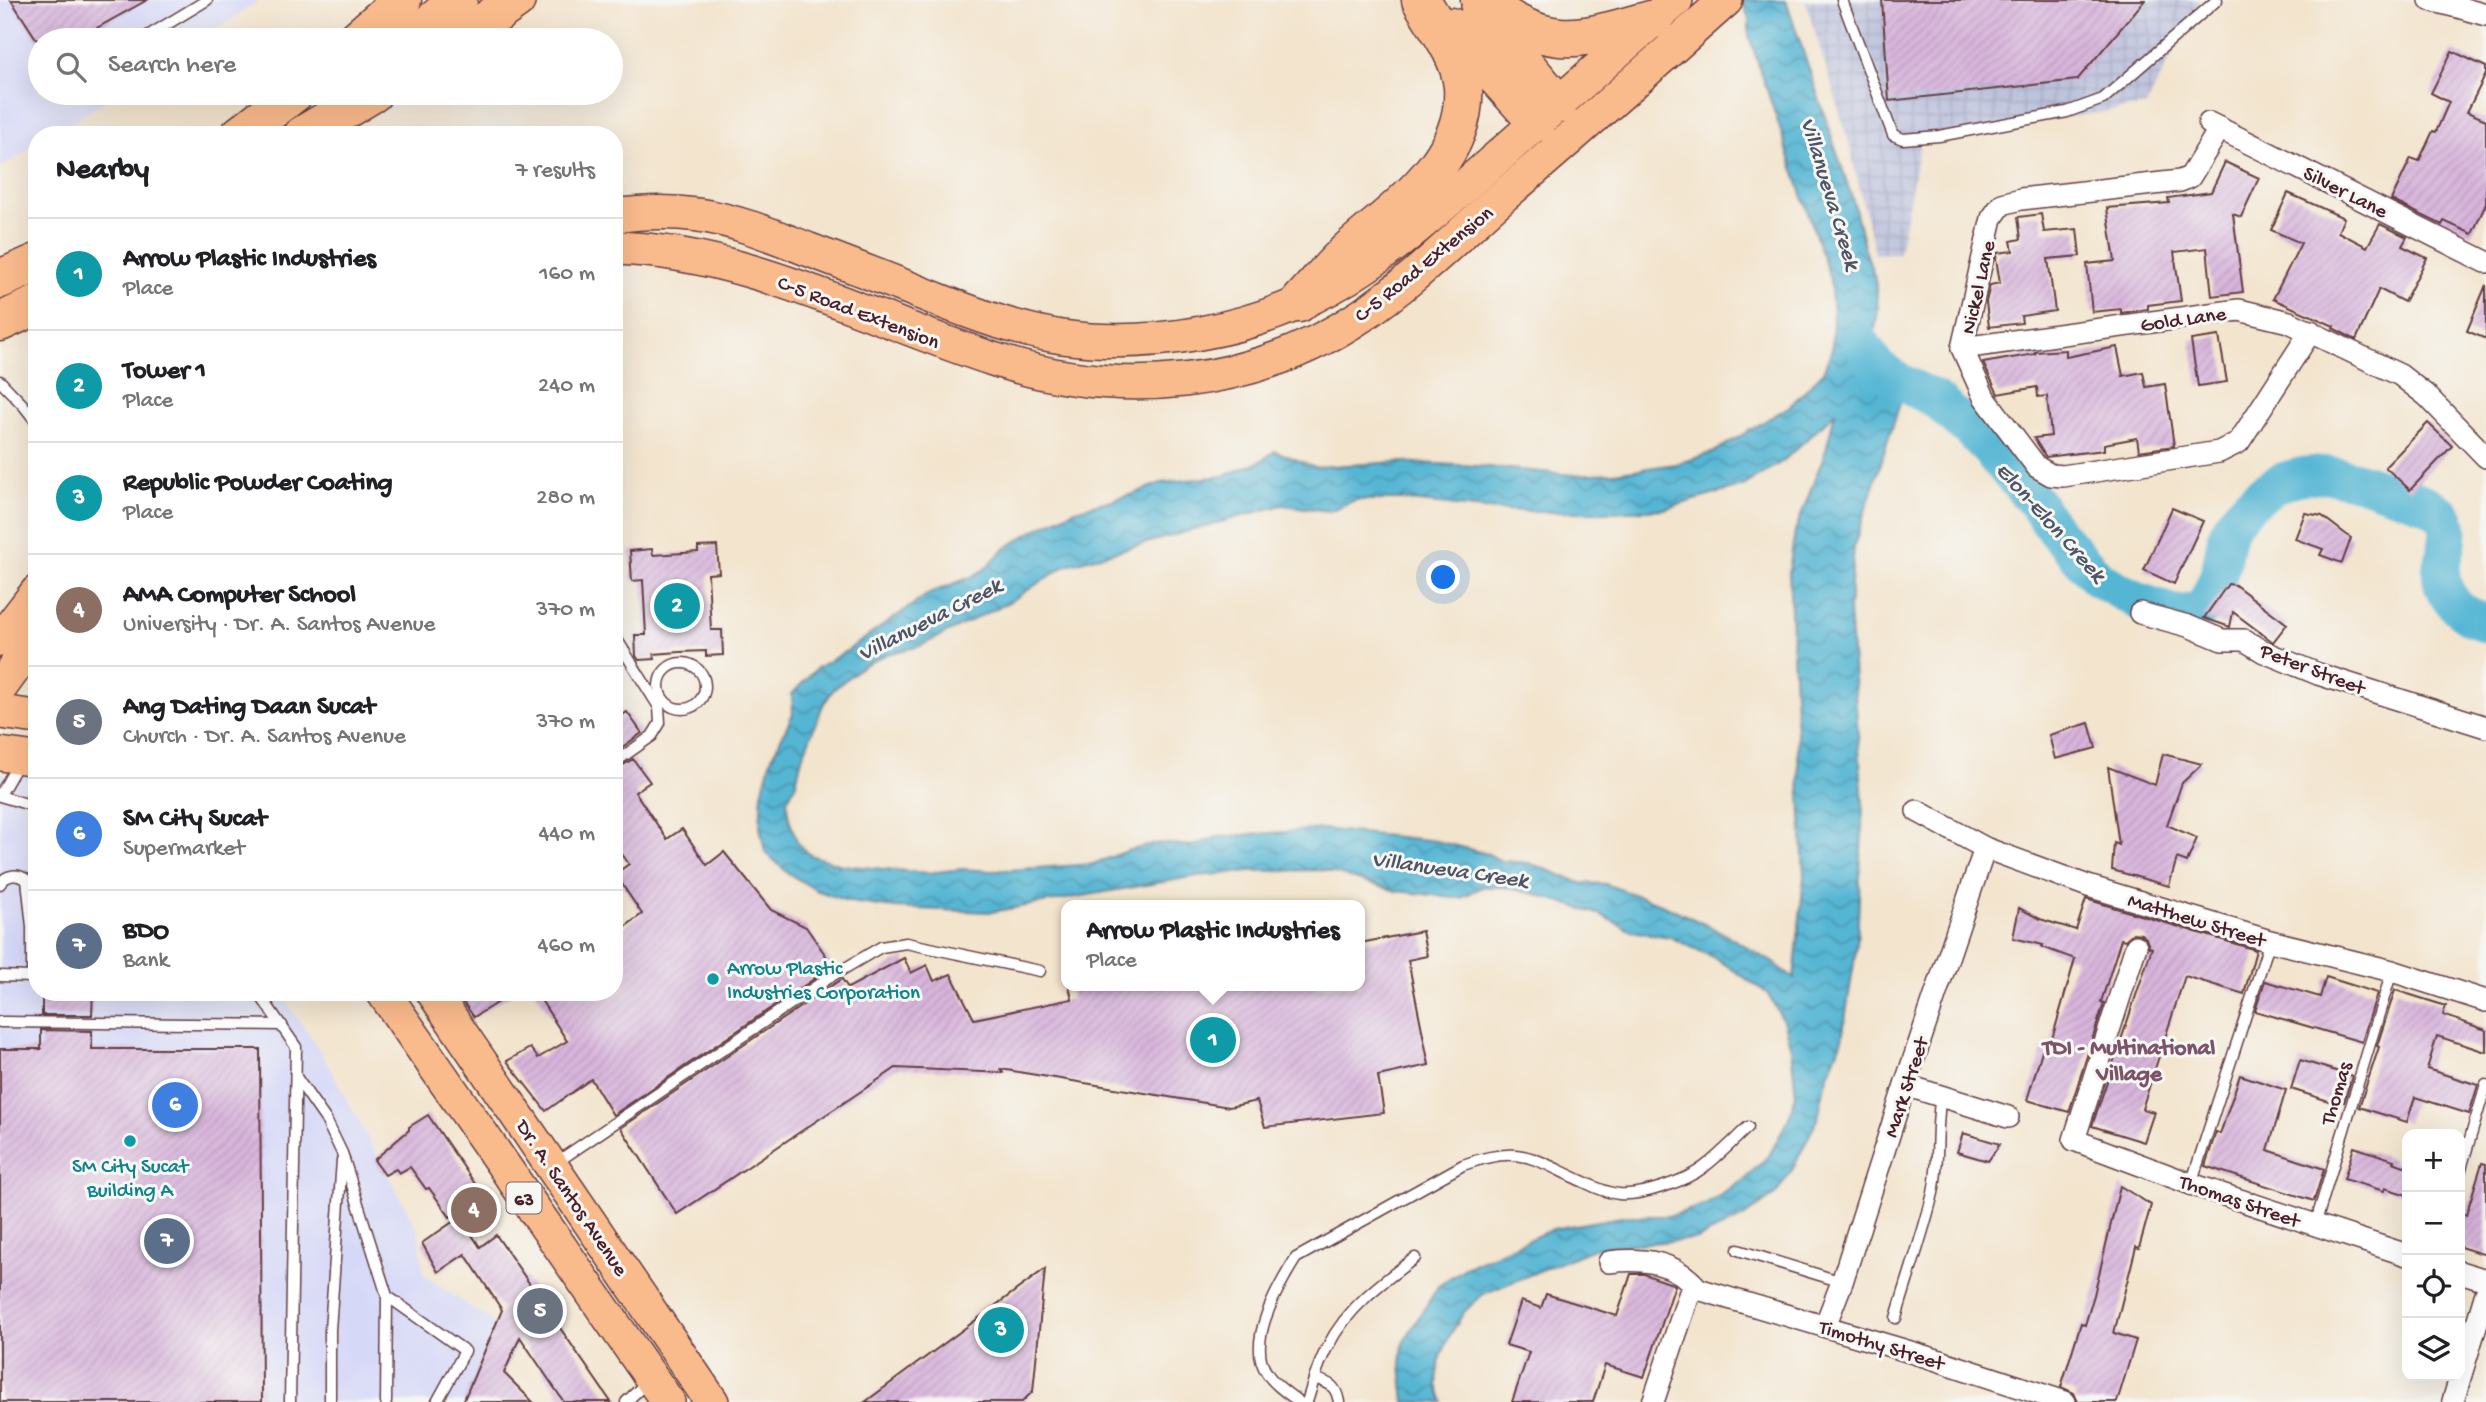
<!DOCTYPE html>
<html lang="en">
<head>
<meta charset="utf-8">
<style>
	body { margin:0; font-family:"Gochi Hand",sans-serif; background:#f2f2f2; color:#202124 }
	.controls { position:absolute; right:21px; bottom:21px; display:grid; overflow:hidden; border-radius:14px; box-shadow:0 7px 28px #0002 }
	.controls button { width:63px; height:63px; display:grid; place-items:center; padding:0; border:0; border-bottom:2px solid #e0e0e0; background:#fff; color:#202124; font:35px sans-serif }
	.you { position:absolute; left:1444px; top:578px; width:24px; height:24px; margin:-18px; border:5px solid #fff; border-radius:50%; background:#1a73e8; box-shadow:0 0 0 10px #1a73e833 }
	.badge { display:grid; place-items:center; width:46px; height:46px; border-radius:50%; background:#1f6fb2; color:#fff; font-size:23px; font-weight:700 }
	.pin { position:absolute; translate:-50% -50%; border:4px solid #fff; box-shadow:0 2px 7px #0006 }
	.popup { position:absolute; left:1061px; top:900px; width:304px; height:91px; box-sizing:border-box; display:grid; place-content:center; border-radius:14px; background:#fff; filter:drop-shadow(0 2px 5px #0005); font-size:23px; white-space:nowrap; color:#757577 }
	.popup b { font-size:26px; color:#202124 }
	.popup::after { content:''; position:absolute; left:50%; top:100%; margin-left:-14px; border:14px solid transparent; border-top-color:#fff }
	.list { margin:0; padding:0; list-style:none }
	h2 { display:flex; justify-content:space-between; align-items:center; height:91px; margin:0; padding:0 28px; font-size:30px }
	h2 small { font-size:23px; font-weight:400; color:#757577 }
	.list li { display:grid; grid-template-columns:46px 1fr auto; gap:21px; align-items:center; box-sizing:border-box; height:112px; padding:0 28px; border-top:2px solid #e0e0e0 }
	.list b { display:block; font-size:26px; white-space:nowrap }
	.list p { margin:0; font-size:23px; white-space:nowrap; color:#757577 }
	.list em { font-size:23px; font-style:normal; color:#757577 }
	.icon { flex:none; width:38px; height:38px; fill:none; stroke:currentColor; stroke-width:2; stroke-linecap:round; stroke-linejoin:round }
	.map { position:relative; flex:none; width:2486px; height:1402px; overflow:hidden }
	.search { position:absolute; background:#fff; box-shadow:0 7px 28px #0002; left:28px; top:28px; width:595px; height:77px; display:flex; align-items:center; gap:18px; box-sizing:border-box; padding:0 24px; border-radius:38px; color:#757577; font-size:26px }
	.panel { position:absolute; background:#fff; box-shadow:0 7px 28px #0002; left:28px; top:126px; width:595px; height:875px; border-radius:28px }
	.map>svg:first-child { display:block }
	.built { fill:#d6d8f8 }
	.industrial { fill:url(#industrial-grid) }
	.water { fill:url(#water-waves); stroke:#506a80; stroke-width:2; fill-rule:evenodd }
	.lines { fill:none; stroke-linecap:round; stroke-linejoin:round }
	.river { stroke:#55b6d4; stroke-width:38 }
	.building { fill:url(#building-hatch) }
	.service-casing { stroke:#633d43; stroke-width:13 }
	.minor-casing { stroke:#633d43; stroke-width:24 }
	.primary-casing { stroke:#633d43; stroke-width:36 }
	.motorway-casing { stroke:#633d43; stroke-width:41 }
	.service { stroke:#fff; stroke-width:10 }
	.minor { stroke:#fff; stroke-width:21 }
	.primary { stroke:#fabb8c; stroke-width:33 }
	.motorway { stroke:#fabb8c; stroke-width:38 }
	.culture-dot { fill:#0f9aa8; stroke:#f6f6f2; stroke-width:2.5 }
	.labels { text-anchor:middle; stroke-width:6; stroke-linejoin:round; paint-order:stroke }
	.shield { fill:#f6f6f2; stroke:#7e6067; stroke-width:2 }
	.shield-label { font-size:19px; font-weight:bold; fill:#4a1f2b }
	.street-label { font-size:21px; fill:#4a1f2b; stroke:#f6f6f2 }
	.culture-label { font-size:21px; fill:#0d838f; stroke:#f6f6f2; text-anchor:start }
	.water-label { font-size:23px; font-style:italic; fill:#4e5466; stroke:#f6f6f2 }
	.neighbourhood-label { font-size:23px; font-weight:bold; fill:#7c5469; stroke:#f6f6f2 }
</style>
</head>
<body>
<div class="map">
<svg width="2486" height="1402" viewBox="0 0 2486 1402">
	<defs>
		<pattern id="industrial-grid" width="8" height="8" patternUnits="userSpaceOnUse" patternTransform="scale(1.75)"><rect width="8" height="8" fill="#bec3dd"/><path d="M0 4h8M4 0v8" fill="none" stroke="#a5a7be"/></pattern>
		<pattern id="water-waves" width="16" height="10" patternUnits="userSpaceOnUse" patternTransform="scale(1.75)"><rect width="16" height="10" fill="#55b6d4"/><path d="M0 5q4-4 8 0t8 0" fill="none" stroke="#4893ac"/></pattern>
		<pattern id="building-hatch" width="6" height="6" patternUnits="userSpaceOnUse" patternTransform="scale(1.75)"><rect width="6" height="6" fill="#d8b5dc"/><path d="M-1 1l2-2M0 6l6-6M5 7l2-2" fill="none" stroke="#bb9bbd"/></pattern>
	</defs>
	<rect width="100%" height="100%" fill="#f6f6f2"/>
	<filter id="ink" filterUnits="userSpaceOnUse"><feTurbulence type="fractalNoise" baseFrequency=".0143" numOctaves="2"/><feDisplacementMap in="SourceGraphic" scale="14" xChannelSelector="R" yChannelSelector="G"/><feConvolveMatrix kernelMatrix="1 2 1 2 8 2 1 2 1" color-interpolation-filters="sRGB"/></filter>
	<filter id="wash" filterUnits="userSpaceOnUse"><feTurbulence type="fractalNoise" baseFrequency=".00686" numOctaves="4" result="noise"/><feDisplacementMap in="SourceGraphic" scale="28" xChannelSelector="R" yChannelSelector="G"/><feGaussianBlur stdDeviation="1.57" result="paint"/><feColorMatrix in="noise" values="0 0 0 0 0 0 0 0 0 0 0 0 0 0 0 0 0 1.4 0 .05"/><feComposite in="paint" operator="in"/></filter>
	<g filter="url(#wash)">
		<rect width="100%" height="100%" fill="#f3e4cd"/>
		<g class="built">
			<polygon points="0,0 260,0 200,40 40,40 40,93 118,93 52,135 37,135 37,144 0,168"/>
			<polygon points="3,773 37,775 37,992 280,992 322,1054 418,1230 424,1275 506,1331 470,1402 0,1402 0,778"/>
		</g>
		<polygon class="industrial" points="1805,0 2200,0 2146,106 1921,138 1899,253 1875,254 1848,139"/>
		<path class="water" d="M1741,0h45l68,204 10,42 11,33 3,30 -5,36 27,58 -46,143 -5,64 14,194 -6,140 -15,95 -17,44 -7,35 -26,52 -16,24 -34,24 -45,21 -99,8 -115,47 -19,18 -15,25 -10,25 -2,23 6,17h-38l-4,-37 2,-22 36,-58 28,-18 86,-38 73,-13h45l36,-12 38,-25 25,-25 18,-34 8,-25 -5,-46 -8,-29 -16,-27 -50,-34 -47,-22 -38,-6 -31,-16 -65,-21 -32,-7h-22l-21,11 -65,-7 -72,-21 -73,1 -54,5 -206,36 -96,-4 -45,-6 -34,-12 -28,-17 -23,-21 -5,-26 2,-33 9,-34 22,-45 -1,-20 25,-26 31,-18 82,-57 41,-16 14,-8 19,-20 29,-18 42,-21 59,-16 27,-11 62,-7 38,-15 14,-10 40,16 83,-5 79,4 96,9 40,-2 63,-9 36,-11 78,-47 33,-34 9,-23 1,-36 -3,-35 -81,-242v-18zM1835,413l-9,37 -31,81 -6,40 15,305 -10,103 -22,-17 -51,-30 -57,-27 -59,-21 -24,-1 -52,-20 -28,-2 -13,-7 -52,-13 -113,-12 -105,8 -26,9 -33,-3 -29,7 -37,14 -101,7 -29,-2 -36,4 -85,-8 -32,-10 -12,-11 -9,-26 -2,-18 8,-14 7,-28 21,-53 11,-16 28,-23 25,-12 33,-8 89,-44 58,-37 215,-60 48,6 25,-11h47l82,9 67,3h60l53,-3 79,-23 40,-25z"/>
		<g class="lines">
			<path class="river" d="M1860,341l16,25 22,15 37,18 43,38 58,66 20,29 43,47 39,22 37,13 14,-1 15,-5c6,-13 13,-26 16,-39 4,-13 4,-30 10,-42 5,-9 14,-17 21,-24 41,-39 85,-32 134,-13 17,7 51,12 61,30 5,12 1,25 -2,36 -12,34 13,56 42,68"/>
		</g>
		<g id="blocks">
			<g class="building">
				<polygon points="11,0 147,0 75,40 37,40"/>
				<polygon points="1882,0 2145,0 2077,80 1889,101"/>
				<polygon points="2452,51 2486,67 2486,74 2467,112 2486,120 2486,204 2472,234 2444,221 2442,225 2391,200 2411,158 2419,161 2433,131 2436,132 2449,102 2431,93"/>
				<polygon points="2225,162 2259,178 2241,217 2233,214 2243,292 2212,296 2207,248 2174,252 2181,301 2148,305 2148,309 2121,313 2121,309 2092,312 2087,264 2115,261 2107,208 2169,203 2168,198 2211,192"/>
				<polygon points="2288,193 2344,218 2338,232 2367,247 2380,224 2407,237 2402,246 2427,258 2404,302 2379,289 2356,340 2333,328 2334,326 2273,299 2301,243 2271,230"/>
				<polygon points="2041,214 2044,232 2077,229 2080,256 2048,259 2055,311 2021,316 2022,323 1989,327 1986,302 1990,285 2000,283 1996,259 1997,253 2013,251 2011,241 2021,239 2018,217"/>
				<polygon points="2486,285 2486,339 2467,331"/>
				<polygon points="2219,336 2227,382 2198,386 2191,340"/>
				<polygon points="2117,347 2123,376 2143,372 2146,387 2165,384 2174,446 2139,451 2137,438 2104,444 2104,450 2046,457 2034,438 2051,436 2047,396 2038,397 2037,387 1998,394 1983,363 2035,354 2035,352 2066,350 2066,357"/>
				<polygon points="2428,423 2452,446 2410,490 2385,467"/>
				<polygon points="2172,508 2203,521 2174,584 2144,570"/>
				<polygon points="2305,513 2322,516 2351,538 2342,563 2320,555 2323,549 2295,539"/>
				<polygon points="717,546 719,573 708,574 711,630 722,630 723,655 706,656 706,651 680,652 654,654 655,659 639,660 636,656 635,635 646,635 643,580 632,581 630,551 652,549 653,555 698,552 698,547"/>
				<polygon points="2228,584 2235,585 2287,624 2273,642 2233,612 2230,627 2204,618"/>
				<polygon points="627,712 642,733 614,753 614,721"/>
				<polygon points="2089,723 2096,748 2055,759 2049,735"/>
				<polygon points="2163,754 2202,764 2182,783 2167,825 2197,838 2187,862 2177,858 2169,886 2112,870 2114,843 2119,845 2108,767 2155,785"/>
				<polygon points="633,759 650,782 635,792 667,839 682,829 707,865 724,852 771,910 806,927 833,966 613,1115 591,1079 546,1111 507,1061 530,1048 538,1058 567,1041 536,992 614,992 614,935 642,914 615,874 629,864 614,843 614,771"/>
				<polygon points="2086,899 2256,950 2244,994 2185,976 2142,1109 2154,1112 2144,1142 2092,1126 2152,948 2149,947 2146,938 2141,934 2133,933 2125,940 2121,939 2101,1002 2104,1003 2069,1112 2027,1100 2042,1051 2048,1053 2075,959 2042,947 2043,945 2013,938 2019,908 2040,919 2076,930"/>
				<polygon points="1422,931 1427,956 1408,960 1429,1065 1378,1076 1384,1113 1265,1127 1257,1101 1229,1107 1001,1069 1003,1073 896,1068 677,1214 621,1128 834,984 842,979 848,988 904,958 911,973 927,965 934,981 951,974 974,1019 1072,999 1069,986 1360,986 1360,943"/>
				<polygon points="2326,977 2377,993 2362,1042 2255,1011 2265,981 2320,997"/>
				<polygon points="2395,990 2446,1006 2443,1015 2486,1030 2486,1052 2437,1036 2427,1069 2478,1085 2469,1114 2415,1097 2407,1122 2359,1107 2379,1047 2377,1046"/>
				<polygon points="42,992 93,992 92,1015 42,1015"/>
				<polygon points="456,992 514,992 474,1017"/>
				<polygon points="41,1030 92,1031 92,1049 260,1049 262,1402 0,1402 0,1049 41,1049"/>
				<polygon points="2300,1060 2352,1076 2344,1102 2339,1101 2338,1104 2291,1089"/>
				<polygon points="2240,1075 2286,1090 2268,1150 2324,1169 2314,1201 2205,1166 2216,1132 2220,1134"/>
				<polygon points="428,1115 482,1194 450,1217 429,1188 426,1189 410,1167 399,1173 396,1169 385,1175 374,1160 409,1130 409,1127"/>
				<polygon points="1963,1133 2000,1144 1988,1161 1957,1152"/>
				<polygon points="2354,1147 2394,1160 2393,1162 2407,1167 2407,1195 2385,1188 2384,1191 2344,1179"/>
				<polygon points="2482,1163 2486,1164 2486,1255 2460,1247 2460,1213 2466,1215"/>
				<polygon points="2120,1186 2151,1205 2139,1248 2136,1247 2114,1333 2136,1340 2117,1402 2078,1402 2074,1393 2061,1387 2081,1323 2085,1325 2094,1295"/>
				<polygon points="460,1217 480,1247 496,1235 611,1402 564,1402 520,1337 504,1373 533,1402 463,1402 502,1310 465,1254 438,1272 422,1243"/>
				<polygon points="1045,1269 1033,1391 1022,1402 865,1402"/>
				<polygon points="1631,1274 1644,1274 1675,1285 1644,1377 1605,1365 1593,1402 1512,1402 1529,1352 1506,1345 1521,1301 1541,1308 1546,1294 1617,1316"/>
			</g>
		</g>
	</g>
	<g filter="url(#ink)">
		<use href="#blocks" fill-opacity="0" stroke="#633d43" stroke-width="2"/>
		<g class="lines">
			<defs>
				<g id="service">
					<polyline points="1842,0 1893,135 1903,139 1939,136 2067,112 2103,99 2217,0"/>
					<polyline points="141,40 207,0"/>
					<polyline points="0,381 24,406 37,423"/>
					<polyline points="614,635 659,707 660,723 652,736 614,763"/>
					<circle cx="682" cy="686" r="23"/>
					<polyline points="0,795 19,762"/>
					<polyline points="0,796 37,807"/>
					<path d="M0,884c6,-10 18,-11 27,-4l5,47v50l-32,-1"/>
					<polyline points="258,992 296,1047 290,1402"/>
					<polyline points="0,1022 282,1025"/>
					<polyline points="296,1077 326,1120 342,1153 387,1296 465,1351 437,1402"/>
					<polyline points="554,1164 830,977 881,947 906,943 1040,971"/>
					<polyline points="2460,1172 2486,1085"/>
					<polyline points="2191,1184 2270,941"/>
					<polyline points="2315,1225 2392,971"/>
					<polyline points="1738,1250 1842,1282"/>
					<path d="M1896,1318c12,-42 27,-83 37,-125 7,-32 2,-64 8,-97"/>
					<path d="M1314,1378c15,5 22,7 25,24"/>
					<polyline points="330,1402 330,1330 342,1160"/>
					<polyline points="386,1402 387,1296"/>
					<polyline points="626,1402 649,1380"/>
					<path d="M1299,1402c-10,-8 -25,-17 -32,-29 -22,-31 12,-88 29,-115l167,-93c58,-21 68,-7 121,17 10,5 23,11 35,12 23,2 67,-13 85,-27 16,-12 30,-27 44,-40"/>
					<path d="M1307,1402c6,-19 11,-39 21,-56 19,-38 54,-64 87,-88"/>
				</g>
				<g id="minor">
					<polyline points="2430,0 2454,6 2455,0"/>
					<polyline points="2454,6 2486,15"/>
					<polyline points="2209,123 2486,262"/>
					<polyline points="2220,128 2190,177 2180,181 2021,199 2002,204 1992,218 1962,348 1984,397 2037,467 2051,475 2063,476 2219,452 2239,442 2311,331"/>
					<polyline points="1962,348 2239,310 2289,322 2400,375 2427,396 2486,457"/>
					<polyline points="2140,613 2188,626 2222,640 2244,640 2264,652 2318,674 2486,727"/>
					<polyline points="1917,811 1985,848 2088,886 2270,941 2392,971 2486,1001"/>
					<polyline points="2136,946 2074,1140 2191,1184 2407,1255"/>
					<polyline points="1905,1085 2008,1117"/>
					<path d="M1609,1262c34,-4 66,-1 89,27"/>
					<polyline points="2460,1272 2486,1280"/>
					<polyline points="1698,1289 1934,1359 2065,1402"/>
					<polyline points="1825,1326 1842,1282 1905,1085 1985,848"/>
					<polyline points="2453,1401 2486,1293"/>
					<polyline points="1653,1402 1689,1295 1698,1289"/>
				</g>
				<g id="primary">
					<path d="M614,216c28,-4 56,-5 84,-1 37,5 74,20 109,34 45,17 90,34 134,52 39,15 80,30 121,36 89,12 189,-6 268,-49 63,-35 116,-86 170,-133 59,-52 117,-104 176,-155"/>
					<path d="M614,248c134,3 257,72 382,112 122,40 257,28 365,-44 51,-34 95,-79 141,-119 76,-65 150,-131 224,-197"/>
					<polyline points="0,640 37,592"/>
					<polyline points="0,688 37,637"/>
					<polyline points="0,712 37,717"/>
					<polyline points="0,754 37,759"/>
					<polyline points="383,992 668,1402"/>
					<polyline points="433,992 712,1402"/>
				</g>
				<g id="motorway">
					<path d="M1480,0c71,52 95,41 174,19"/>
					<polyline points="1480,11 1558,104"/>
					<polyline points="1451,27 1537,122"/>
					<polyline points="356,40 402,0"/>
					<polyline points="411,40 458,0"/>
					<polyline points="459,40 516,0"/>
					<polyline points="240,135 294,93"/>
					<polyline points="303,135 373,93"/>
					<polyline points="0,279 37,263"/>
					<path d="M1299,303c17,-18 33,-38 52,-55 47,-41 117,-89 112,-161 -3,-32 -27,-61 -42,-87"/>
					<polyline points="0,322 37,305"/>
				</g>
			</defs>
			<use href="#service" class="service-casing"/>
			<use href="#minor" class="minor-casing"/>
			<use href="#primary" class="primary-casing"/>
			<use href="#motorway" class="motorway-casing"/>
			<use href="#service" class="service"/>
			<use href="#minor" class="minor"/>
			<use href="#primary" class="primary"/>
			<use href="#motorway" class="motorway"/>
		</g>
	</g>
	<g class="culture-dot">
		<circle cx="713" cy="979" r="7"/>
		<circle cx="130" cy="1141" r="7"/>
	</g>
	<g class="labels">
		<rect class="shield" x="506.5" y="1182.5" width="35" height="31" rx="5"/>
		<g class="shield-label">
			<text x="524" y="1205">63</text>
		</g>
		<g class="street-label">
			<text transform="translate(2346 191) rotate(27)" y="7">Silver Lane</text>
			<text transform="translate(1423 263) rotate(-39)" y="7">C-5 Road Extension</text>
			<text transform="translate(1977 287) rotate(-77)" y="7">Nickel Lane</text>
			<text transform="translate(859 311) rotate(21)" y="7">C-5 Road Extension</text>
			<text transform="translate(2183 318) rotate(-8)" y="7">Gold Lane</text>
			<text transform="translate(2313 668) rotate(21)" y="7">Peter Street</text>
			<text transform="translate(2197 919) rotate(17)" y="7">Matthew Street</text>
			<text transform="translate(1905 1087) rotate(-72)" y="7">Mark Street</text>
			<text transform="translate(2335 1093) rotate(-73)" y="7">Thomas</text>
			<text transform="translate(573 1197) rotate(56)" y="7">Dr. A. Santos Avenue</text>
			<text transform="translate(2240 1200) rotate(19)" y="7">Thomas Street</text>
			<text transform="translate(1882 1344) rotate(17)" y="7">Timothy Street</text>
		</g>
		<g class="culture-label">
			<text x="727" y="974">Arrow Plastic<tspan x="727" dy="24">Industries Corporation</tspan></text>
			<text x="130" y="1172" text-anchor="middle">SM City Sucat<tspan x="130" dy="24">Building A</tspan></text>
		</g>
		<g class="water-label">
			<text transform="translate(1832 193) rotate(73)" y="8">Villanueva Creek</text>
			<text transform="translate(2052 521) rotate(48)" y="8">Elon-Elon Creek</text>
			<text transform="translate(929 618) rotate(-27)" y="8">Villanueva Creek</text>
			<text transform="translate(1450 868) rotate(8)" y="8">Villanueva Creek</text>
		</g>
		<g class="neighbourhood-label">
			<text x="2129" y="1054">TDI - Multinational<tspan x="2129" dy="26">Village</tspan></text>
		</g>
	</g>
</svg>
<div class="controls">
<button>+</button>
<button>−</button>
<button><svg class="icon" aria-label="locate" viewBox="0 0 24 24"><circle cx="12" cy="12" r="6"/><path d="M12 2v4M12 18v4M2 12h4M18 12h4"/></svg></button>
<button><svg class="icon" aria-label="layers" viewBox="0 0 24 24"><path d="M12 4l9 5-9 5-9-5zM3 14l9 5 9-5"/></svg></button>
</div>
<div class="you"></div>
<div class="pin badge" style="left:1213px;top:1040px;background:#0f9aa8">1</div>
<div class="popup"><b>Arrow Plastic Industries</b>Place</div>
<div class="pin badge" style="left:677px;top:606px;background:#0f9aa8">2</div>
<div class="pin badge" style="left:1001px;top:1330px;background:#0f9aa8">3</div>
<div class="pin badge" style="left:474px;top:1210px;background:#8d6e63">4</div>
<div class="pin badge" style="left:540px;top:1311px;background:#6b7280">5</div>
<div class="pin badge" style="left:175px;top:1105px;background:#3f7fe0">6</div>
<div class="pin badge" style="left:167px;top:1241px;background:#5c6f8a">7</div>
<div class="search"><svg class="icon" aria-label="search" viewBox="0 0 24 24"><circle cx="10" cy="10" r="6"/><path d="M15 15l6 6"/></svg>Search here</div>
<section class="panel">
<h2>Nearby<small>7 results</small></h2>
<ul class="list">
<li><span class="badge" style="background:#0f9aa8">1</span><div><b>Arrow Plastic Industries</b><p>Place</p></div><em>160 m</em></li>
<li><span class="badge" style="background:#0f9aa8">2</span><div><b>Tower 1</b><p>Place</p></div><em>240 m</em></li>
<li><span class="badge" style="background:#0f9aa8">3</span><div><b>Republic Powder Coating</b><p>Place</p></div><em>280 m</em></li>
<li><span class="badge" style="background:#8d6e63">4</span><div><b>AMA Computer School</b><p>University · Dr. A. Santos Avenue</p></div><em>370 m</em></li>
<li><span class="badge" style="background:#6b7280">5</span><div><b>Ang Dating Daan Sucat</b><p>Church · Dr. A. Santos Avenue</p></div><em>370 m</em></li>
<li><span class="badge" style="background:#3f7fe0">6</span><div><b>SM City Sucat</b><p>Supermarket</p></div><em>440 m</em></li>
<li><span class="badge" style="background:#5c6f8a">7</span><div><b>BDO</b><p>Bank</p></div><em>460 m</em></li>
</ul>
</section>
</div>
</body>
</html>
